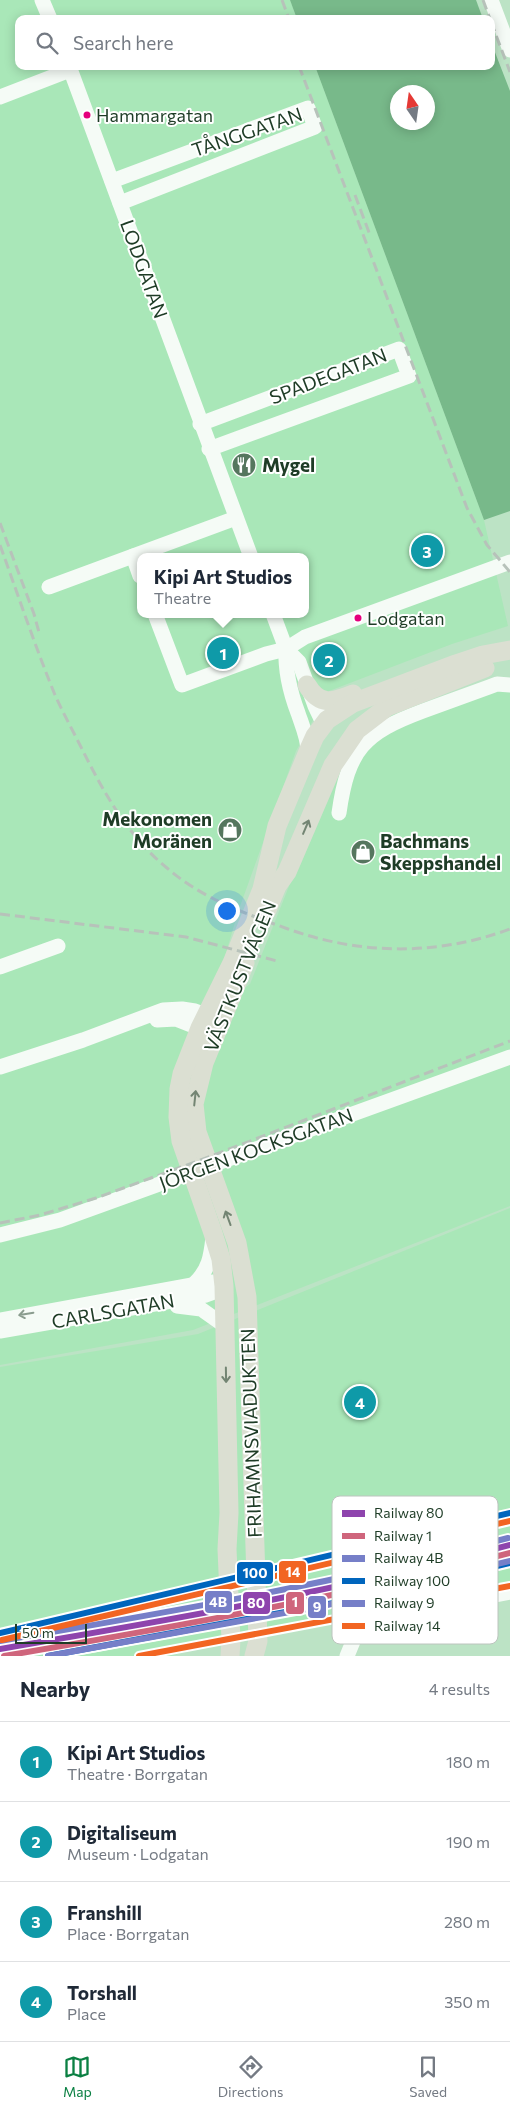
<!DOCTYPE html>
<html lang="en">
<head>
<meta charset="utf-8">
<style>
	body { margin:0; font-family:Commissioner,sans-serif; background:#f2f2f3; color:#1f2937 }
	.compass { position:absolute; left:390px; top:85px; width:45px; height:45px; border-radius:50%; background:#fff; box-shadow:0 2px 12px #0003; rotate:347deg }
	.scale { position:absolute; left:15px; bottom:12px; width:72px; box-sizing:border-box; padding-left:5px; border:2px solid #1e3c26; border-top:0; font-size:14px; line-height:18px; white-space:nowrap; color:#1e3c26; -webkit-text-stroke:4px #fff; paint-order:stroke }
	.you { position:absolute; left:226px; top:910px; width:18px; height:18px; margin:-12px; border:4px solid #fff; border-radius:50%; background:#1a73e8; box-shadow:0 0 0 8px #1a73e833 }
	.badge { display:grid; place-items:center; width:32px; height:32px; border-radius:50%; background:#0b8043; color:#fff; font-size:16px; font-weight:700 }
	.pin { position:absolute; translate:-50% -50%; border:2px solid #fff; box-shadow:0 1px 5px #0006 }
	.popup { position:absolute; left:137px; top:553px; width:172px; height:65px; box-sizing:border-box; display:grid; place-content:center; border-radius:10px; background:#fff; filter:drop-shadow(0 1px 4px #0005); font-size:16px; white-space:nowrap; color:#747a83 }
	.popup b { font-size:19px; color:#1f2937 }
	.popup::after { content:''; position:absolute; left:50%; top:100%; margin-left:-10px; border:10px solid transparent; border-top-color:#fff }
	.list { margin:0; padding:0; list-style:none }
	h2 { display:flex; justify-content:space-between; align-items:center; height:65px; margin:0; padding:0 20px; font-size:21px }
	h2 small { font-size:16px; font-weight:400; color:#747a83 }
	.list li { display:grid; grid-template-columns:32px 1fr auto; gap:15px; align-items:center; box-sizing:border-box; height:80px; padding:0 20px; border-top:1px solid #e0e1e3 }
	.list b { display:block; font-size:19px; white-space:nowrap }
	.list p { margin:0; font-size:16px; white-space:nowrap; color:#747a83 }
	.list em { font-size:16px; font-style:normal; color:#747a83 }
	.icon { flex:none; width:28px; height:28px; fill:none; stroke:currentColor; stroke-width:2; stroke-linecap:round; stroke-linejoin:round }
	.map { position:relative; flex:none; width:510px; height:1656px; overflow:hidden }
	.search { position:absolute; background:#fff; box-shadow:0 2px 12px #0003; left:15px; right:15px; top:15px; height:55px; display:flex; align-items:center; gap:12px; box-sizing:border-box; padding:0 18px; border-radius:10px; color:#747a83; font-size:19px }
	.sheet { height:385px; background:#fff }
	nav { display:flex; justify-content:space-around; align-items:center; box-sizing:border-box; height:70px; border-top:1px solid #e0e1e3; background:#fff; font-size:14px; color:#747a83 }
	nav a { display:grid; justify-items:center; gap:2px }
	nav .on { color:#0b8043 }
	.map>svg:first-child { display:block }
	.built { fill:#a9e7b8; fill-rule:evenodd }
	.water { fill:#78b98a; fill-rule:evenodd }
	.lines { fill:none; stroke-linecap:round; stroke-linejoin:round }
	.minor { stroke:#f5fbf6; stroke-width:15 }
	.major { stroke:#dbdfd2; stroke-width:19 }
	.rail { stroke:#b7c2ba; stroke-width:3; stroke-dasharray:10 5; stroke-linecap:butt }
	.rail-1-casing { stroke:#fff; stroke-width:10 }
	.rail-2-casing { stroke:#fff; stroke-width:10 }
	.rail-3-casing { stroke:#fff; stroke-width:10 }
	.rail-4-casing { stroke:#fff; stroke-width:10 }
	.rail-5-casing { stroke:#fff; stroke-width:10 }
	.rail-6-casing { stroke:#fff; stroke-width:10 }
	.rail-1 { stroke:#8e44ad; stroke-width:6 }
	.rail-2 { stroke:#cf657c; stroke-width:6 }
	.rail-3 { stroke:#767fc8; stroke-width:6 }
	.rail-4 { stroke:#0065bd; stroke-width:6 }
	.rail-5 { stroke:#767fc8; stroke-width:6 }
	.rail-6 { stroke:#f26522; stroke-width:6 }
	.oneway { stroke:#738573 }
	.oneway2 { stroke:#8a9c8e }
	.bus-dot { fill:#e5007d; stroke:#fff; stroke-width:2 }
	.labels { text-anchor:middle; stroke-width:4; stroke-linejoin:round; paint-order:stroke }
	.bus-label { font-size:18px; fill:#1e3c26; stroke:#fff; text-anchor:start }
	.street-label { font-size:19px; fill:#1e3c26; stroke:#fff }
	.poi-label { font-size:19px; font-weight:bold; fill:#1e3c26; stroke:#fff; text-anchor:start }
	.key { fill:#fff; stroke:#bcc4be; stroke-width:1 }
	.key-label { font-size:14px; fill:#1e3c26 }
	.line-badge { stroke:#fff; stroke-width:2 }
	.badge-label { font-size:14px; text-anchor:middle; font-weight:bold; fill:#fff }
</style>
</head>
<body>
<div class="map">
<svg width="510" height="1656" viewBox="0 0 510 1656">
	<rect width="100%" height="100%" fill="#bce3c5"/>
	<g class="built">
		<path d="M0,0h290l7,19h-278v47h296l169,454 24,106 -56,18 -123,47 -33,60 -58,161 -30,102 42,-30 86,-216 25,-40 53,-22 76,-24 20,-3v527l-317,124 -193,35zM140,557h166v57h-166z"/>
		<polygon points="510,1208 510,1586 359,1620 206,1647 170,1656 0,1656 0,1367 198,1334"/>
	</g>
	<g class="water">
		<polygon points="290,0 476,0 483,19 297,19"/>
		<path d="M491,42l19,49v420l-26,9 -169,-454h176zM398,92h30v30h-30z"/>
	</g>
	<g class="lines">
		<g class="minor">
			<polyline points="42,0 50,19"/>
			<polyline points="491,0 510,50"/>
			<polyline points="69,66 251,557"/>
			<polyline points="0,97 70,70"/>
			<polyline points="112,181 308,108 315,127 120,203"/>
			<polyline points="200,424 399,349 409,376 209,449"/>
			<polyline points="133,556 140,576"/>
			<polyline points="49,587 236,518"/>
			<polyline points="155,614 182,685 266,654 286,649 305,637 510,562"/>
			<polyline points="273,614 286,649 299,662 315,706 324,725"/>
			<path d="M286,649c-1,23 4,43 12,64 4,12 10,25 10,38"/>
			<path d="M339,813c9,-64 25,-80 84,-102 22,-8 44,-16 66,-24l8,-3 13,1"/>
			<polyline points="0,967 58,946"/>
			<polyline points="157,1020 176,1019 209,1032"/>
			<polyline points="0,1067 83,1040 163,1010 182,1009 195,1011 217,1019"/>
			<polyline points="0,1235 60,1220 510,1057"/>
			<path d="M194,1284c15,-14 17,-28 19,-47"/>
			<polyline points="177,1306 201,1309 225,1326"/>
			<polyline points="0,1320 203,1283 213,1282 224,1286 220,1290 206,1295 0,1331"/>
			<polyline points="347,1656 359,1627 370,1619 510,1592"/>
		</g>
		<g class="major">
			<path d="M307,685c13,22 26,17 46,9"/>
			<polyline points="267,910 277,886 287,872 333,765 357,730 387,707 485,668"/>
			<polyline points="245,963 204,1063 194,1104 197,1132 237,1243 247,1297 258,1641 254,1656"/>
			<polyline points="230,1656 231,1640 227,1549 229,1513 224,1286 221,1259 213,1233 181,1141 178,1117 179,1089 182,1074 200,1028 232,963 262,889 277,826 310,747 315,736 327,720 353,703 456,664 483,655 510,650"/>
		</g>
		<g class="rail">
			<polyline points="282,0 289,19"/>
			<polyline points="483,0 490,19"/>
			<polyline points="491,22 510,72"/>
			<polyline points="299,66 467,508 487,545 510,572"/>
			<polyline points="355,195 370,235"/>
			<polyline points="0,523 34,614 40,636"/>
			<path d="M0,545c18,50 35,101 55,150 8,18 18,36 27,54 22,44 46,87 85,119 36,31 77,45 121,61 73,26 149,27 222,0"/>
			<polyline points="0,914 186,937 277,961"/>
			<polyline points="0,1223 40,1215 96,1198 206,1158 510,1041"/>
			<polyline points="0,1642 510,1523"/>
		</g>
		<defs>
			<path id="rail-1" d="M0,1649c171,-29 342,-59 510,-104"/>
			<path id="rail-2" d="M4,1656c170,-29 339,-59 506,-103"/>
			<path id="rail-3" d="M0,1641c171,-29 341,-59 508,-103"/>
			<g id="rail-4">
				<polyline points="0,1633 510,1513"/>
				<polyline points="48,1656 387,1593 510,1563"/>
			</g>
			<polyline id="rail-5" points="48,1656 323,1606 510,1561"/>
			<g id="rail-6">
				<polyline points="2,1640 510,1521"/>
				<polyline points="139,1656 510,1586"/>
			</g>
		</defs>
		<use href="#rail-1" class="rail-1-casing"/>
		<use href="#rail-2" class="rail-2-casing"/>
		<use href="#rail-3" class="rail-3-casing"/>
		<use href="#rail-4" class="rail-4-casing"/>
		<use href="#rail-5" class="rail-5-casing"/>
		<use href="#rail-6" class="rail-6-casing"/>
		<use href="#rail-1" class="rail-1"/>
		<use href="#rail-2" class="rail-2"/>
		<use href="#rail-3" class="rail-3"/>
		<use href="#rail-4" class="rail-4"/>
		<use href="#rail-5" class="rail-5"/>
		<use href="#rail-6" class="rail-6"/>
	</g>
	<defs><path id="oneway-shaft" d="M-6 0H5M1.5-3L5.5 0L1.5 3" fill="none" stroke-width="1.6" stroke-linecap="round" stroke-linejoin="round" transform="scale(1.25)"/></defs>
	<g class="oneway">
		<use href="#oneway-shaft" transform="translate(306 827) rotate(-67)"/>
		<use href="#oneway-shaft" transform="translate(195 1098) rotate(-84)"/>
		<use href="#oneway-shaft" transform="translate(228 1218) rotate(-110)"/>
		<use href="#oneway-shaft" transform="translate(226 1375) rotate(89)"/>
	</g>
	<use class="oneway2" href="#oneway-shaft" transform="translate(26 1314) rotate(170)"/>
	<defs>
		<symbol id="restaurant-disc" viewBox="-11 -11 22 22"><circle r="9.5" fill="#55765e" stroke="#fff"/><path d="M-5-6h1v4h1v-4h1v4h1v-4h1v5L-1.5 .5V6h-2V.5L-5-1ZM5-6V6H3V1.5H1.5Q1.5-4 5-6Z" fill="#fff"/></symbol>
		<symbol id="shop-disc" viewBox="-11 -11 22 22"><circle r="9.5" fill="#55765e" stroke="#fff"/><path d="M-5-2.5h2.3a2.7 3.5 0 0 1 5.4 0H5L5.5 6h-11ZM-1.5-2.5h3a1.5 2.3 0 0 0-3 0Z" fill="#fff"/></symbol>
	</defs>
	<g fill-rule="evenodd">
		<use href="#restaurant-disc" x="230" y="451" width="28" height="28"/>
		<use href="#shop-disc" x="216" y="816" width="28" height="28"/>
		<use href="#shop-disc" x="349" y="838" width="28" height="28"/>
	</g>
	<g class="bus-dot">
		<circle cx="87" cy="115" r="4.5"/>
		<circle cx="358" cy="618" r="4.5"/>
	</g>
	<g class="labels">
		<g class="bus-label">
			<text x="96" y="122">Hammargatan</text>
			<text x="367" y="625">Lodgatan</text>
		</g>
		<g class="street-label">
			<text transform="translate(247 132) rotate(-19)" y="7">TÅNGGATAN</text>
			<text transform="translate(144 269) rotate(70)" y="7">LODGATAN</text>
			<text transform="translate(328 376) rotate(-21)" y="7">SPADEGATAN</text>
			<text transform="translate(240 976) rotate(-68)" y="7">VÄSTKUSTVÄGEN</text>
			<text transform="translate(256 1149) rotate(-20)" y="7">JÖRGEN KOCKSGATAN</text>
			<text transform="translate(113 1311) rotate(-10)" y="7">CARLSGATAN</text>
			<text transform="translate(251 1433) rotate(-92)" y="7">FRIHAMNSVIADUKTEN</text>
		</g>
		<g class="poi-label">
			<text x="262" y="472">Mygel</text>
			<text x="212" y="826" text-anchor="end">Mekonomen<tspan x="212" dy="22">Moränen</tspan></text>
			<text x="380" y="848">Bachmans<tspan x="380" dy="22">Skeppshandel</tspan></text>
		</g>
	</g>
	<rect x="332" y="1496" width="166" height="148" rx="8" class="key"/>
	<rect x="342" y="1510" width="23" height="7" fill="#8e44ad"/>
	<rect x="342" y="1533" width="23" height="6" fill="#cf657c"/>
	<rect x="342" y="1555" width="23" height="7" fill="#767fc8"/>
	<rect x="342" y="1578" width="23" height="6" fill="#0065bd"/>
	<rect x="342" y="1600" width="23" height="7" fill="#767fc8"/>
	<rect x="342" y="1623" width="23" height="6" fill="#f26522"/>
	<g class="key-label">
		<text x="374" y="1518">Railway 80</text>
		<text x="374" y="1541">Railway 1</text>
		<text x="374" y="1563">Railway 4B</text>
		<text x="374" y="1586">Railway 100</text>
		<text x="374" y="1608">Railway 9</text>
		<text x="374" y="1631">Railway 14</text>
	</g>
	<g class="line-badge">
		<rect x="278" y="1560" width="29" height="24" rx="5" fill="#f26522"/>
		<rect x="236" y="1561" width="38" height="24" rx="5" fill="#0065bd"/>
		<rect x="204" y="1590" width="29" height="24" rx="5" fill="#767fc8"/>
		<rect x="285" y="1591" width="20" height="24" rx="5" fill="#cf657c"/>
		<rect x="242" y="1591" width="29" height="24" rx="5" fill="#8e44ad"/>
		<rect x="307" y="1595" width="20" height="24" rx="5" fill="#767fc8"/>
	</g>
	<g class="badge-label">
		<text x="293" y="1577">14</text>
		<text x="255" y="1578">100</text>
		<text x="218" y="1607">4B</text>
		<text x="295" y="1607">1</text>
		<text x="256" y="1608">80</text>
		<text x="317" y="1612">9</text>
	</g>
</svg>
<svg class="compass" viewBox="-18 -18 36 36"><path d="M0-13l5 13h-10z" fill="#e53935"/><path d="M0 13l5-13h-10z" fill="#747a83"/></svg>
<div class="scale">50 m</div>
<div class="you"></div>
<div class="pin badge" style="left:223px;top:653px;background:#0f9aa8">1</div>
<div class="popup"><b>Kipi Art Studios</b>Theatre</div>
<div class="pin badge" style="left:329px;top:660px;background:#0f9aa8">2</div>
<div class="pin badge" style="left:427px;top:551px;background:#0f9aa8">3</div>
<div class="pin badge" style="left:360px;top:1402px;background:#0f9aa8">4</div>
<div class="search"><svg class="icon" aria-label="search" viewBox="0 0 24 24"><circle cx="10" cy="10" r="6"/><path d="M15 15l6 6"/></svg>Search here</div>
</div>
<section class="sheet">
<h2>Nearby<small>4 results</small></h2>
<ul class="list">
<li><span class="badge" style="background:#0f9aa8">1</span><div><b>Kipi Art Studios</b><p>Theatre · Borrgatan</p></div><em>180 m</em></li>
<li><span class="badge" style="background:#0f9aa8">2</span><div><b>Digitaliseum</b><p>Museum · Lodgatan</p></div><em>190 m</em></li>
<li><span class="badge" style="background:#0f9aa8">3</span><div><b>Franshill</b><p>Place · Borrgatan</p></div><em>280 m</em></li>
<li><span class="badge" style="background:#0f9aa8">4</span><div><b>Torshall</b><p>Place</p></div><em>350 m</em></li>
</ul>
</section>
<nav>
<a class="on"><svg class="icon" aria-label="map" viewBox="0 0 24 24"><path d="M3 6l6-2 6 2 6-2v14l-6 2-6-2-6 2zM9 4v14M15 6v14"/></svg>Map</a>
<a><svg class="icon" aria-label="directions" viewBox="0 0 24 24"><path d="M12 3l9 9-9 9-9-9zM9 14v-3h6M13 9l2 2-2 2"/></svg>Directions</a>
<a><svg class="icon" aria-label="saved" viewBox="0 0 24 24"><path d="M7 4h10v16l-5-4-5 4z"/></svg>Saved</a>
</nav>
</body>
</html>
